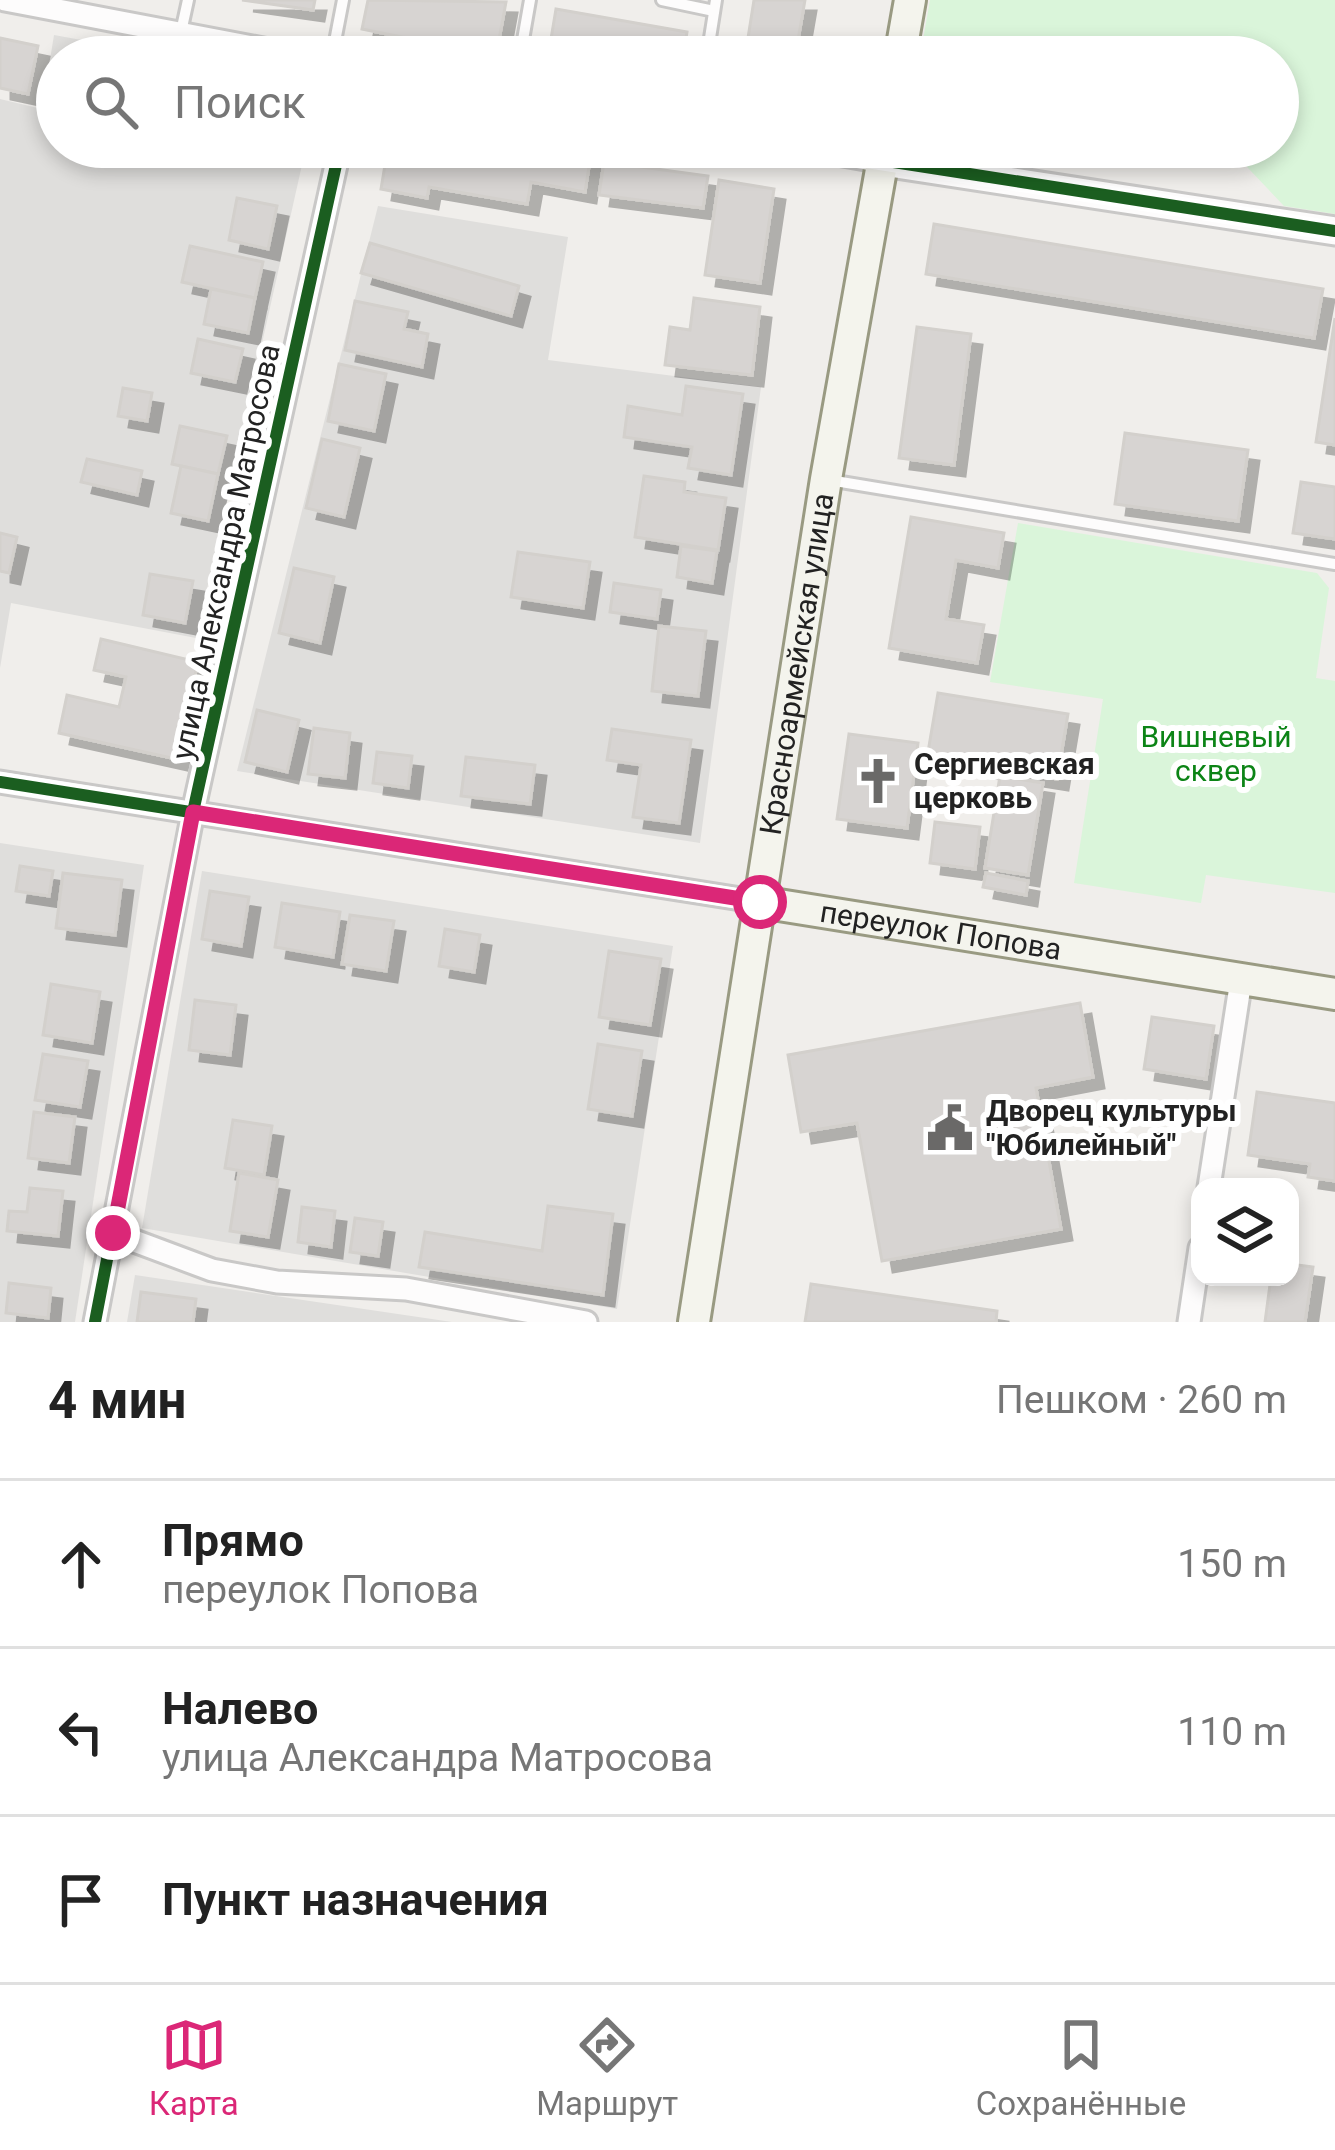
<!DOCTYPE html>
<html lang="ru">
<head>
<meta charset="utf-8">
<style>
	body { margin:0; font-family:Roboto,sans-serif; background:#f2f2f2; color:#222 }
	.controls { position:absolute; right:36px; bottom:36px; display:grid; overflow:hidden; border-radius:24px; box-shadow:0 6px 18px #0003 }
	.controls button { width:108px; height:108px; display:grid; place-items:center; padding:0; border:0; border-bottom:3px solid #e0e0e0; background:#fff; color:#222; font:60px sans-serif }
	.stop { position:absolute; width:36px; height:36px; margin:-27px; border:9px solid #db2777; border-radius:50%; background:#fff }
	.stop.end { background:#db2777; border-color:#fff; box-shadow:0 3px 12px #0008 }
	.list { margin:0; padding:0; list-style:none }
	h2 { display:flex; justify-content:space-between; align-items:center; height:156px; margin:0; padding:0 48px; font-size:51px }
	h2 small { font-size:39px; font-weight:400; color:#767676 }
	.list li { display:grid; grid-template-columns:78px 1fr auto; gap:36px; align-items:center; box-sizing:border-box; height:168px; padding:0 48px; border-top:3px solid #e0e0e0 }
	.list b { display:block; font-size:45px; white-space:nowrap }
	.list p { margin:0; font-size:39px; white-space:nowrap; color:#767676 }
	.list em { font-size:39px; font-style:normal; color:#767676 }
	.icon { flex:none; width:66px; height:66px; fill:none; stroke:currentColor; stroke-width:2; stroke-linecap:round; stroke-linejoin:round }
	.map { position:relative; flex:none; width:1335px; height:1322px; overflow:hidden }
	.search { position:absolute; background:#fff; box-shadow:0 6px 18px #0003; left:36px; right:36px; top:36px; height:132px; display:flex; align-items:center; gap:30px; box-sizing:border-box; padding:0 42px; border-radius:66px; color:#767676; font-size:45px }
	.sheet { height:660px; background:#fff }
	nav { display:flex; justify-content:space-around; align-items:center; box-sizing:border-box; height:168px; border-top:3px solid #e0e0e0; background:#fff; font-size:33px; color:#767676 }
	nav a { display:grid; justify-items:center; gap:6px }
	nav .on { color:#db2777 }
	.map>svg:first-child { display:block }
	.residential { fill:#dfdedc }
	.park { fill:#daf5da }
	.building { fill:#d7d4d2; stroke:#d3d0cc; stroke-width:3; filter:url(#shadow) }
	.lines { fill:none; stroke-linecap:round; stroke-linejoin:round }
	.service-casing { stroke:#c9c8c7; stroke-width:16 }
	.minor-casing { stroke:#c9c8c7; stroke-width:27 }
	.tertiary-casing { stroke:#c9c8c7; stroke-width:33 }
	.secondary-casing { stroke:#999a82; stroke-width:36 }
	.service { stroke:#fdfcfc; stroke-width:10 }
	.minor { stroke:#fdfcfc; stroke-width:21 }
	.tertiary { stroke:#fdfcfc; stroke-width:27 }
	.secondary { stroke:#f4f4ed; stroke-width:30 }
	.cycleway-casing { stroke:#fff; stroke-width:20 }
	.cycleway { stroke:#1b5e20; stroke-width:12 }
	.route { stroke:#db2777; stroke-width:15 }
	.labels { text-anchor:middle; stroke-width:12; stroke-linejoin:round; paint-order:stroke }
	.street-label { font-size:30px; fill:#222; stroke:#fff }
	.park-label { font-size:30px; fill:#0c8416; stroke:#fff }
	.poi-label { font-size:30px; font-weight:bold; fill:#222; stroke:#fff; text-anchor:start }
</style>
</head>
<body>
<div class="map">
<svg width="1335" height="1322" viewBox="0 0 1335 1322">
	<defs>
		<filter id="shadow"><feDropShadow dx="11" dy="11" stdDeviation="0" flood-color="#0004"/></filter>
	</defs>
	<rect width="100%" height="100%" fill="#f0eeeb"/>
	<g class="residential">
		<polygon points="54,35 175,57 57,57 57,147 306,147 196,638 11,603 0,668 0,99 42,109"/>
		<polygon points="378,206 568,237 548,360 761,387 700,843 237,771"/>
		<polygon points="0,843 144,865 75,1322 0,1322"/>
		<polygon points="202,871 673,946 617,1309 142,1228"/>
		<polygon points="135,1275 452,1322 127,1322"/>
	</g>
	<g class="park">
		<polygon points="930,0 1335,0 1335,214 1284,206 1228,147 1278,147 1278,57 920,57"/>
		<polygon points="928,147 1016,147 1003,161"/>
		<polygon points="1018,523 1317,573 1329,588 1316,678 1335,681 1335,893 1206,875 1201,903 1074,883 1103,699 990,682"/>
	</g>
	<g class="building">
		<polygon points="242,0 315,0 313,10"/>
		<polygon points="368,0 506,2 496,56 362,29"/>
		<polygon points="754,0 805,0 795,57 745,57"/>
		<polygon points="556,9 687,32 683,57 548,57"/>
		<polygon points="0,38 38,46 28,94 0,88"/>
		<polygon points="388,147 554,147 591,154 585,192 531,182 527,204 429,187 427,198 381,189"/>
		<polygon points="604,162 708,176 703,208 599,195"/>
		<polygon points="719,180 774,189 760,283 705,275"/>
		<polygon points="237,198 277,206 268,249 229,240"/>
		<polygon points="934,224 1323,289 1314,338 926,274"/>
		<polygon points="370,243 519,286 511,316 361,273"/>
		<polygon points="190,246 263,262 255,298 182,282"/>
		<polygon points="211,289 255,298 248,333 204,324"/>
		<polygon points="694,298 760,307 752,375 665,365 670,327 690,330"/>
		<polygon points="355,301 408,312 404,329 428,334 422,367 345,350"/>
		<polygon points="1335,318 1335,445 1316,442"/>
		<polygon points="917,327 971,334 954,465 899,458"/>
		<polygon points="198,339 243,349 235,382 191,373"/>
		<polygon points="339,364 386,374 374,431 328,421"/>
		<polygon points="686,386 743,394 731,475 688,468 692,447 624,437 628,406 682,415"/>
		<polygon points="123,388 152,393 147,421 118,416"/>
		<polygon points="180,426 227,436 218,474 172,464"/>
		<polygon points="1125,433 1248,450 1238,521 1115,504"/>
		<polygon points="322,439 360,448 344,517 306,508"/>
		<polygon points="87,459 142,471 137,495 81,482"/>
		<polygon points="181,466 218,474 208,521 171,513"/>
		<polygon points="644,476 685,482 684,492 726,498 718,550 635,537"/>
		<polygon points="1301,482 1335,487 1335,539 1293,533"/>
		<polygon points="911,517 1004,533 998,568 956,560 946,619 984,625 977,663 889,648"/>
		<polygon points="0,533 17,537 9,573 0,571"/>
		<polygon points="681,546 717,551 712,583 677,577"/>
		<polygon points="518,552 590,562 583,608 511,597"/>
		<polygon points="294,568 334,577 320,643 279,633"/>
		<polygon points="150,574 193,581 185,623 143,615"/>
		<polygon points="614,583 661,590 657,619 610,612"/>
		<polygon points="659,626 706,631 698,696 652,691"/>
		<polygon points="101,639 198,662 176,759 59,733 67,695 119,707 126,677 94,670"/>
		<polygon points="938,693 1068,714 1057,779 927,758"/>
		<polygon points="257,710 299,720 287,772 245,762"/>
		<polygon points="314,728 350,733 345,778 308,774"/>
		<polygon points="612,729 691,740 679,823 633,817 641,765 607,760"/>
		<polygon points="849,734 918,743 907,828 837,819"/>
		<polygon points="377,752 412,756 408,788 373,783"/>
		<polygon points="466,757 535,765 530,804 461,796"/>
		<polygon points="1000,776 1043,783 1028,875 985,868"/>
		<polygon points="935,822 980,827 975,869 930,863"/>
		<polygon points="20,866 53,871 49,896 16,891"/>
		<polygon points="63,873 122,880 115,935 56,928"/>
		<polygon points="986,873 1028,881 1026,895 983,887"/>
		<polygon points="210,891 249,897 241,946 202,939"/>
		<polygon points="282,903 340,912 333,957 275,947"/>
		<polygon points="350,915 394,921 386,971 342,964"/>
		<polygon points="445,929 480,935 474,972 439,966"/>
		<polygon points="609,951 661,959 650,1025 599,1017"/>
		<polygon points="51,984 100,992 92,1043 43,1035"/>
		<polygon points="195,1000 236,1005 230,1055 189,1050"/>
		<polygon points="1080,1003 1093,1077 1036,1088 1061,1229 882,1261 857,1123 801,1132 788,1055"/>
		<polygon points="1152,1017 1214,1026 1206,1079 1144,1069"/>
		<polygon points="598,1044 642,1051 632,1116 588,1109"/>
		<polygon points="43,1054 88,1061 80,1107 35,1100"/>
		<polygon points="1257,1092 1335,1103 1335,1181 1308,1177 1310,1164 1248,1155"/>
		<polygon points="34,1112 75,1117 69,1163 28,1158"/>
		<polygon points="233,1120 272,1126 264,1175 225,1168"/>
		<polygon points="239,1173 278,1180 268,1237 230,1231"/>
		<polygon points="30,1188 63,1191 58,1236 7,1231 9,1211 27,1212"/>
		<polygon points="548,1206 613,1214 603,1295 419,1267 425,1232 542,1251"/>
		<polygon points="302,1207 335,1211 331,1247 298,1242"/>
		<polygon points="355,1218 383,1222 378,1256 350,1252"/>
		<polygon points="1290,1264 1313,1267 1305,1322 1265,1322 1271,1277 1290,1277"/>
		<polygon points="9,1283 51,1288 48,1318 6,1313"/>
		<polygon points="811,1284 997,1311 996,1322 805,1322"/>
		<polygon points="141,1292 196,1299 193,1322 137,1322"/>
	</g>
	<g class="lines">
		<defs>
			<g id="service">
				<polyline points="662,0 714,11"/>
				<polyline points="181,32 188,0"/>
				<polyline points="332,57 343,0"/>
				<polyline points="520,57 530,0"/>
				<polyline points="707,57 716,0"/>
				<polyline points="829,480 1335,564"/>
			</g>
			<g id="minor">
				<polyline points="5,0 305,57"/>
				<polyline points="797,147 883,162"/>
				<polyline points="0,782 760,902"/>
				<polyline points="1209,1187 1241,980"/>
				<polyline points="113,1233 212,1270 277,1282 406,1289 586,1322"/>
				<polyline points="95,1322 193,812 340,147"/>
				<polyline points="1189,1322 1200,1248"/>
			</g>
			<polyline id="tertiary" points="883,162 1335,231"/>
			<g id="secondary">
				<polyline points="900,57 910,0"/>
				<path id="s1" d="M760,902l575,92"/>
				<path id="s2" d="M694,1322l132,-843 59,-332"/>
			</g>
		</defs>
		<use href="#service" class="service-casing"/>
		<use href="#minor" class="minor-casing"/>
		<use href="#tertiary" class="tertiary-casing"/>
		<use href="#secondary" class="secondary-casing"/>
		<use href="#service" class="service"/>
		<use href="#minor" class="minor"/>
		<use href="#tertiary" class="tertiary"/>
		<use href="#secondary" class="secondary"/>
		<defs>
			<g id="cycleway">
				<polyline points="797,147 1335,231"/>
				<polyline points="0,782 760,902"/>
				<polyline points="95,1322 193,812 340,147"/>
			</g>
		</defs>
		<use href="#cycleway" class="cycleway-casing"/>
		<use href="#cycleway" class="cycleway"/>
	</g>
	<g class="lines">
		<polyline class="route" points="113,1233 193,812 760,902"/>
	</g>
	<defs>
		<symbol id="church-bare" viewBox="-9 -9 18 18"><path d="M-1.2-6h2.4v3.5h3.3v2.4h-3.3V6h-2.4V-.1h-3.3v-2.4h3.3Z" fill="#6a6968" stroke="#fff" stroke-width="2.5" paint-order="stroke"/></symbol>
		<symbol id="civic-bare" viewBox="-9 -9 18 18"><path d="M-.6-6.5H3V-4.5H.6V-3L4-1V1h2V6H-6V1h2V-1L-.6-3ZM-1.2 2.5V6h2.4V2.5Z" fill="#6a6968" stroke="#fff" stroke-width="2.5" paint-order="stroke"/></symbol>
	</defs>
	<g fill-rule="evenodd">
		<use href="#church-bare" x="845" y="748" width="66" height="66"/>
		<use href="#civic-bare" x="917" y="1095" width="66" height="66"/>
	</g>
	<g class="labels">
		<g class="street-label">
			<text transform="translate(226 552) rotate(-78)" y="10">улица Александра Матросова</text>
			<text dy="10" stroke="none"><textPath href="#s2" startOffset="666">Красноармейская улица</textPath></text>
			<text dy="10" stroke="none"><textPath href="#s1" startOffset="183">переулок Попова</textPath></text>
		</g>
		<g class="park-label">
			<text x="1216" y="747">Вишневый<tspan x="1216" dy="34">сквер</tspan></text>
		</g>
		<g class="poi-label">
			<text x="914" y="774">Сергиевская<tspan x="914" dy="34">церковь</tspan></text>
			<text x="986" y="1121">Дворец культуры<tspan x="986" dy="34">"Юбилейный"</tspan></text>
		</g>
	</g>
</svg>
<div class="controls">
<button><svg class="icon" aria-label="layers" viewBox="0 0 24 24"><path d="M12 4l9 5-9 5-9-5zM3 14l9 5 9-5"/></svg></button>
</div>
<div class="stop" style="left:760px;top:902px"></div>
<div class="stop end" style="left:113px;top:1233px"></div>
<div class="search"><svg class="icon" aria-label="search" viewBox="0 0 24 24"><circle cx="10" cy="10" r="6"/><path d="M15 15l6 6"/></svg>Поиск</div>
</div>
<section class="sheet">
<h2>4 мин<small>Пешком · 260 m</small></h2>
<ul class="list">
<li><svg class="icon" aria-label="ahead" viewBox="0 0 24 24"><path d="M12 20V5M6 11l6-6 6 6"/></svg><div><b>Прямо</b><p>переулок Попова</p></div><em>150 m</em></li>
<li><svg class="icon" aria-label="left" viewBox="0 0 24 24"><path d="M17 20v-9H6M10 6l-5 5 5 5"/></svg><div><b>Налево</b><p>улица Александра Матросова</p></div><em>110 m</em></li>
<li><svg class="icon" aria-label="arrive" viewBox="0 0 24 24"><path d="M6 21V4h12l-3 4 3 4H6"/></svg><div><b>Пункт назначения</b></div></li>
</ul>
</section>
<nav>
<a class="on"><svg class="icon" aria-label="map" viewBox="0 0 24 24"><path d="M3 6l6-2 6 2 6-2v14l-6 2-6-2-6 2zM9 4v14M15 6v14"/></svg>Карта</a>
<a><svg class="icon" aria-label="directions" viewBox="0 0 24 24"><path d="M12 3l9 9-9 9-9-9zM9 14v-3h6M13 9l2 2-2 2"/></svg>Маршрут</a>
<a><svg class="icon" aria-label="saved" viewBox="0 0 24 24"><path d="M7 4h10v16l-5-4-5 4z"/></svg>Сохранённые</a>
</nav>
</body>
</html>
